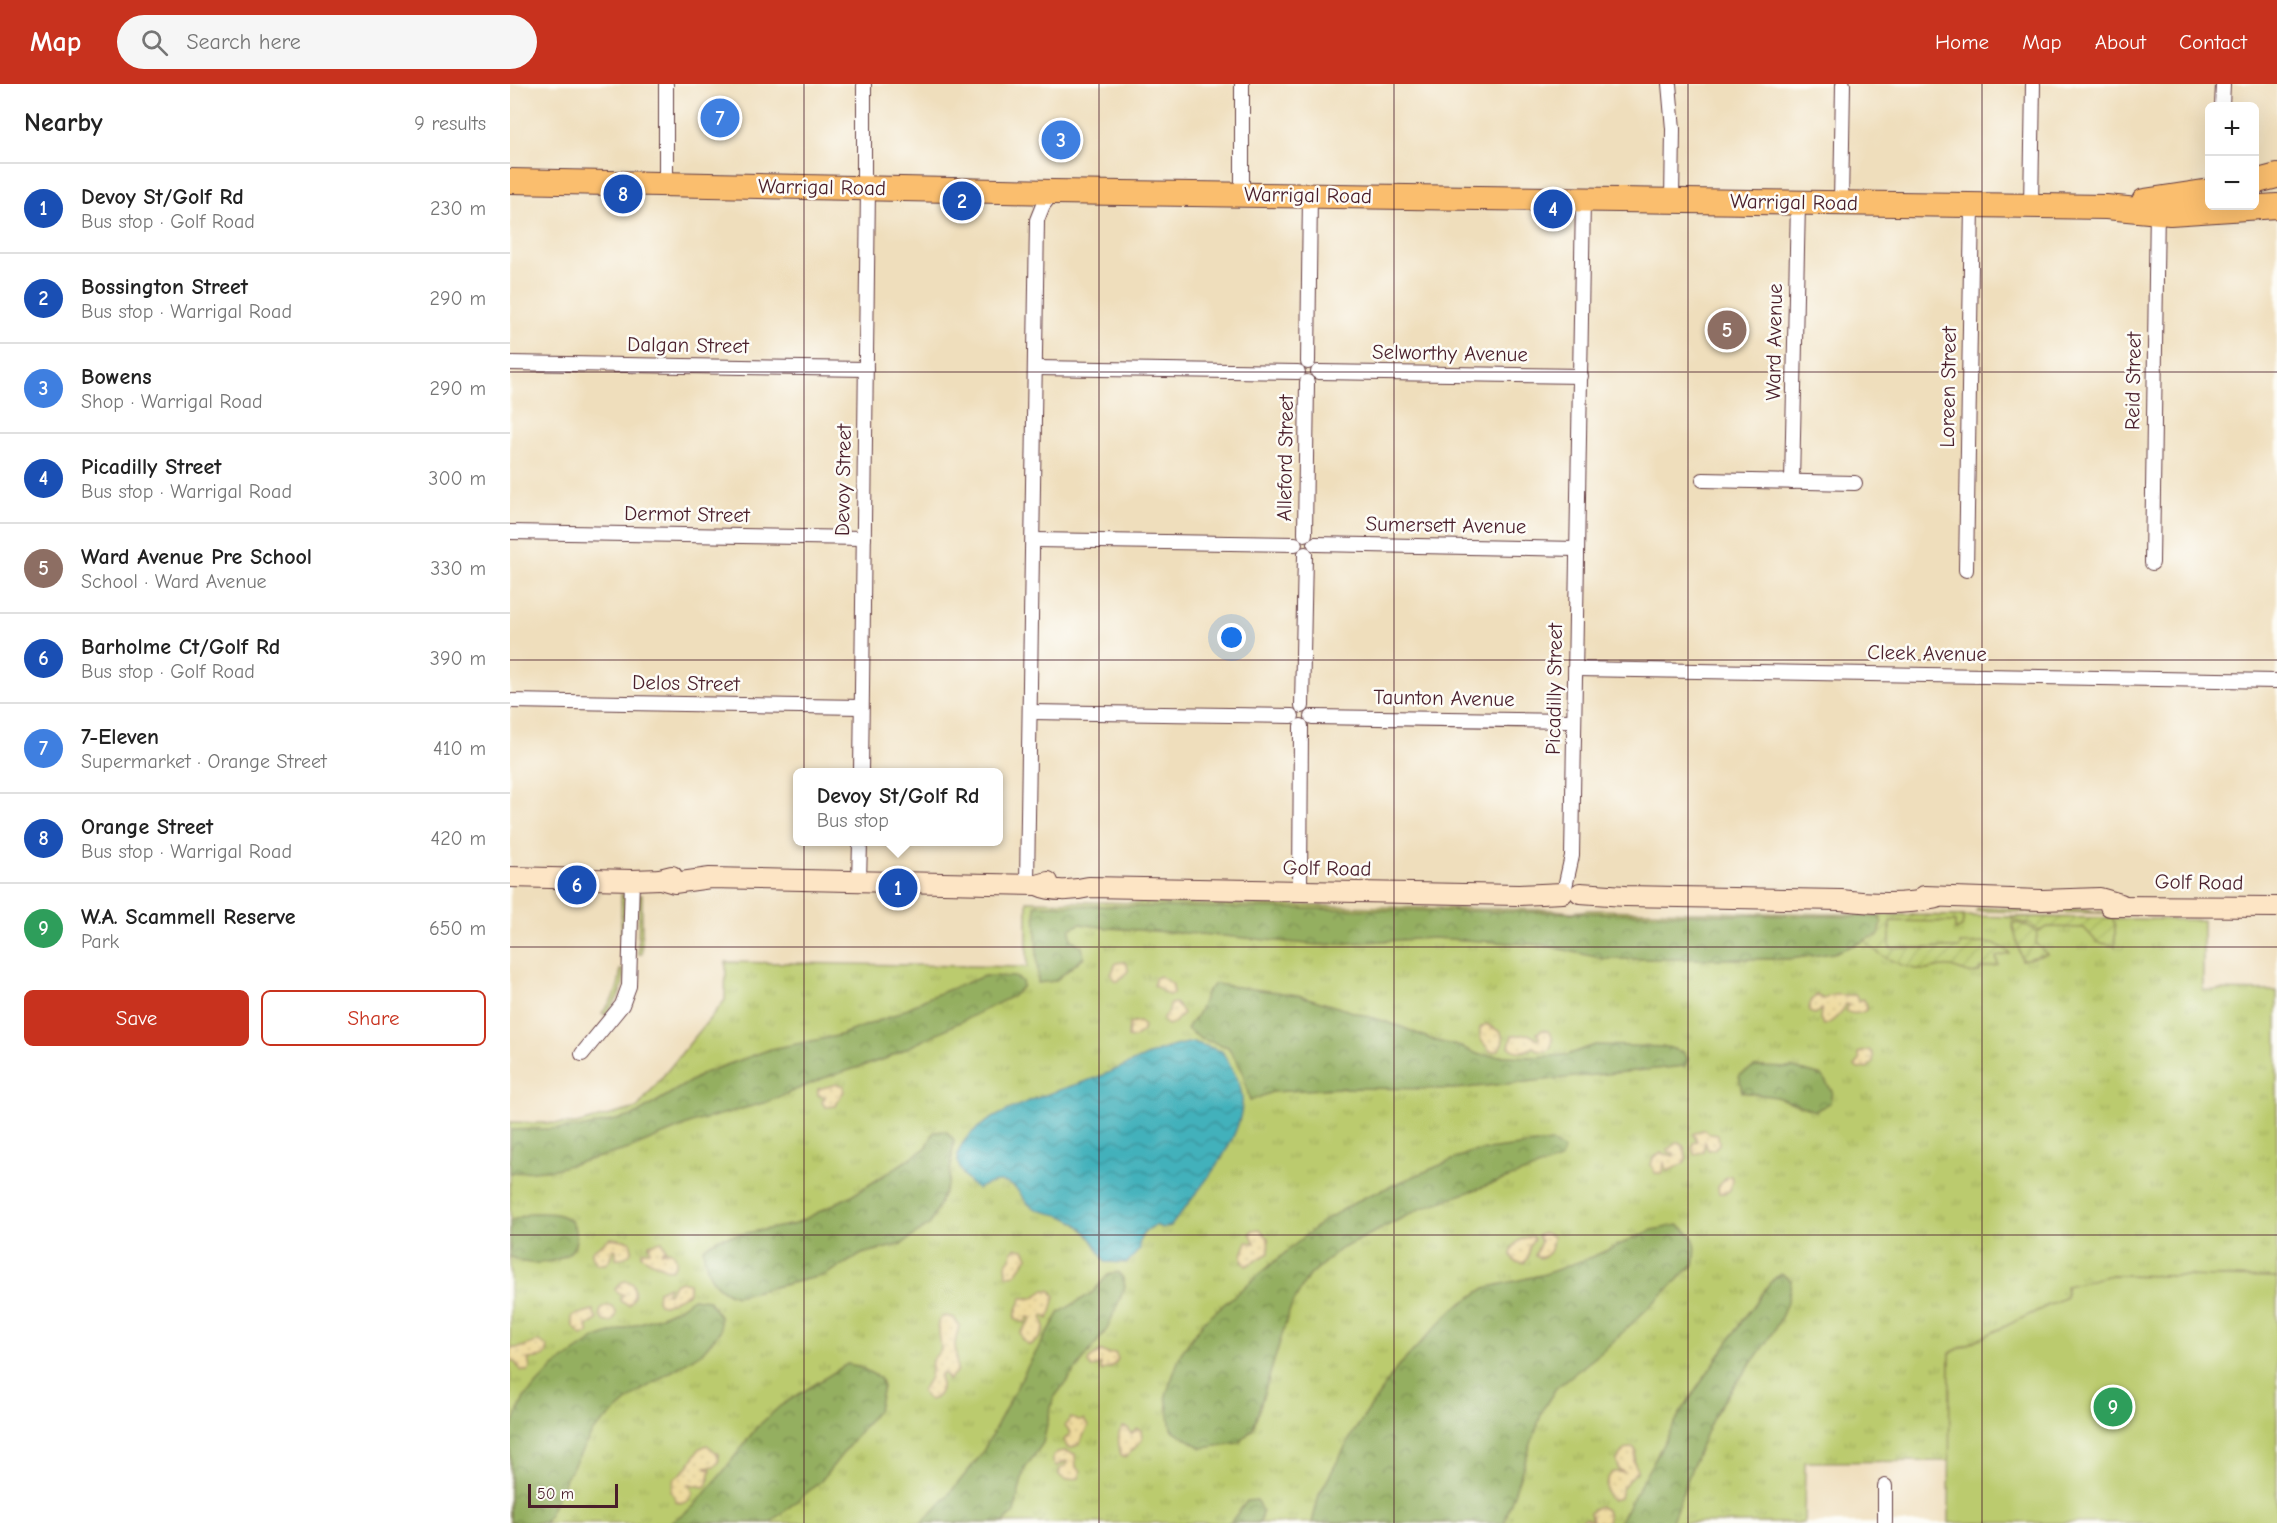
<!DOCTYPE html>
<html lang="en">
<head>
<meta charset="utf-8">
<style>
	body { margin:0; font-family:"Comic Neue",sans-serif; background:#f6f6f6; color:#222 }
	.controls { position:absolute; right:18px; top:18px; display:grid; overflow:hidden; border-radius:9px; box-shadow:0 6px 24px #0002 }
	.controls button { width:54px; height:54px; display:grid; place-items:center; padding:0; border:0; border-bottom:2px solid #e0e0e0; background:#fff; color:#222; font:30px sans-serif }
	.scale { position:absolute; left:18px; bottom:15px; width:90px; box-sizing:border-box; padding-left:6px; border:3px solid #4a1f2b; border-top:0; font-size:16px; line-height:21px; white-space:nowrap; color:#4a1f2b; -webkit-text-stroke:4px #fdfcf7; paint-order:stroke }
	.you { position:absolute; left:722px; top:554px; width:21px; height:21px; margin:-15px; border:4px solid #fff; border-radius:50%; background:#1a73e8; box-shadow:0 0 0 9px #1a73e833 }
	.badge { display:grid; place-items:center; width:39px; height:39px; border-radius:50%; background:#c8321e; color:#fff; font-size:20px; font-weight:700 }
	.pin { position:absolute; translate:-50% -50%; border:3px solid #fff; box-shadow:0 2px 6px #0006 }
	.popup { position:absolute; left:283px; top:684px; width:210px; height:78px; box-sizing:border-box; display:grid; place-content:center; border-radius:9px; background:#fff; filter:drop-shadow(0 2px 4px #0005); font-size:20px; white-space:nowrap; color:#767676 }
	.popup b { font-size:22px; color:#222 }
	.popup::after { content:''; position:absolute; left:50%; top:100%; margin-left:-12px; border:12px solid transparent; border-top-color:#fff }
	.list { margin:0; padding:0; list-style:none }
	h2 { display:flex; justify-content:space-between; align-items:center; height:78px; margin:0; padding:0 24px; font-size:26px }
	h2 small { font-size:20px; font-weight:400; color:#767676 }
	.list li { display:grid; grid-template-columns:39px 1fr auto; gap:18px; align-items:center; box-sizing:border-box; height:90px; padding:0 24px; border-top:2px solid #e0e0e0 }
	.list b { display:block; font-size:22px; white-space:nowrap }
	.list p { margin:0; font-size:20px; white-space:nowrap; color:#767676 }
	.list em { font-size:20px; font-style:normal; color:#767676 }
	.actions { display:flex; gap:12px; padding:18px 24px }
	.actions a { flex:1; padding:14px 0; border:2px solid #c8321e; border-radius:9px; text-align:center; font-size:21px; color:#c8321e }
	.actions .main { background:#c8321e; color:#fff }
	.icon { flex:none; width:33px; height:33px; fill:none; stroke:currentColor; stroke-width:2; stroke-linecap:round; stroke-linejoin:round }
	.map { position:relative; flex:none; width:1767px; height:1439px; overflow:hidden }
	header { display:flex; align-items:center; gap:36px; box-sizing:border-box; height:84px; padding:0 30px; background:#c8321e; color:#fff }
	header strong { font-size:28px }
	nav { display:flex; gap:33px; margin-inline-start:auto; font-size:21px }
	.search { width:420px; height:54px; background:#f6f6f6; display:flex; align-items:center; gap:15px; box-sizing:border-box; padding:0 21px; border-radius:33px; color:#767676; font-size:22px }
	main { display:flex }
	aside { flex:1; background:#fff }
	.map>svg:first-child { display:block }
	.grass { fill:url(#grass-tufts); stroke:#82754c; stroke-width:1.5 }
	.forest { fill:url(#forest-crowns); stroke:#6f6746; stroke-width:1.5 }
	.sand { fill:url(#sand-dots); stroke:#9c7c64; stroke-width:1.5 }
	.park { fill:#bbcb6e; stroke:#82754c; stroke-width:1.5 }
	.garden { fill:url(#garden-furrows); stroke:#82754c; stroke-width:1.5 }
	.water { fill:url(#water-waves); stroke:#466873; stroke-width:1.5 }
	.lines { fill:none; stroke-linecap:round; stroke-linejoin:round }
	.street-casing { stroke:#633c41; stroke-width:16 }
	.secondary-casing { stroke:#633c41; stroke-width:22 }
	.highway-casing { stroke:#633c41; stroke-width:26 }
	.street { stroke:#fff; stroke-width:14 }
	.secondary { stroke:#fde5c5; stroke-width:20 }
	.highway { stroke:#fabe6e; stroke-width:24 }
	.grid { fill:none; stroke:#4a1f2b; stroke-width:1.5; stroke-opacity:0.55 }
	.labels { text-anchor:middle; stroke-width:5; stroke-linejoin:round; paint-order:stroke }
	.street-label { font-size:21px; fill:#4a1f2b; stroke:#fdfcf7 }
</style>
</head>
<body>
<header>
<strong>Map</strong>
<div class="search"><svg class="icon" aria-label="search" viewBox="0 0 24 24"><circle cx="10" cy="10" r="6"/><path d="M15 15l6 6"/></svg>Search here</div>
<nav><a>Home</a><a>Map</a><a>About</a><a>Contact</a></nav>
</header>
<main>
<aside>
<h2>Nearby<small>9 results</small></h2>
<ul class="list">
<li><span class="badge" style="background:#1a4fb4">1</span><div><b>Devoy St/Golf Rd</b><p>Bus stop · Golf Road</p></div><em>230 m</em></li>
<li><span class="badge" style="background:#1a4fb4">2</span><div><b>Bossington Street</b><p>Bus stop · Warrigal Road</p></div><em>290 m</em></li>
<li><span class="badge" style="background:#3f7fe0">3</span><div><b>Bowens</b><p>Shop · Warrigal Road</p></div><em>290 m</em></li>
<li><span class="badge" style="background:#1a4fb4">4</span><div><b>Picadilly Street</b><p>Bus stop · Warrigal Road</p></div><em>300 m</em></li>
<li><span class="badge" style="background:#8d6e63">5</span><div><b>Ward Avenue Pre School</b><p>School · Ward Avenue</p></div><em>330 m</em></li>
<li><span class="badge" style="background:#1a4fb4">6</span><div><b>Barholme Ct/Golf Rd</b><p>Bus stop · Golf Road</p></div><em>390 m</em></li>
<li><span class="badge" style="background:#3f7fe0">7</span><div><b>7-Eleven</b><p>Supermarket · Orange Street</p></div><em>410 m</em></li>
<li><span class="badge" style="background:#1a4fb4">8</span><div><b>Orange Street</b><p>Bus stop · Warrigal Road</p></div><em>420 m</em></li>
<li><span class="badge" style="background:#2e9e5b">9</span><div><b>W.A. Scammell Reserve</b><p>Park</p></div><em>650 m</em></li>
</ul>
<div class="actions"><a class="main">Save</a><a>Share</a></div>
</aside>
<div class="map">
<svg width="1767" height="1439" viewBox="0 0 1767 1439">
	<defs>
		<pattern id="grass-tufts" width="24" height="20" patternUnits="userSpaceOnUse" patternTransform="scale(1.5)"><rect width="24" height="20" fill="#bbcb6e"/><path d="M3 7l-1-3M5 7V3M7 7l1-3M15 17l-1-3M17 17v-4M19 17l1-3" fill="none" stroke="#a2ae5f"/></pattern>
		<pattern id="forest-crowns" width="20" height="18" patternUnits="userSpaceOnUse" patternTransform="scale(1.5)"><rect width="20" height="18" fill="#94af61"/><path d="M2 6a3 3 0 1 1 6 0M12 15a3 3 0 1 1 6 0" fill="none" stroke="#7b8e50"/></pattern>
		<pattern id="sand-dots" width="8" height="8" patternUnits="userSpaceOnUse" patternTransform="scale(1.5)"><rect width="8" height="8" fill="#eeda9e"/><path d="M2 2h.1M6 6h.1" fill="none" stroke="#cebb88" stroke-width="1.8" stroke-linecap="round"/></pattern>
		<pattern id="garden-furrows" width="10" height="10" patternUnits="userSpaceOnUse" patternTransform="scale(1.5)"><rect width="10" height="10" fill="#bbcb6e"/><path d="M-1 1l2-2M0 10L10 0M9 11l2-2" fill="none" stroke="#a2ae5f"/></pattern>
		<pattern id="water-waves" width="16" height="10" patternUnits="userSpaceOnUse" patternTransform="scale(1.5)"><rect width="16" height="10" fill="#42b1bb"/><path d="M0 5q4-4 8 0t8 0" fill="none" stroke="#398f98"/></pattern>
	</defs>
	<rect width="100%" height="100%" fill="#fdfcf7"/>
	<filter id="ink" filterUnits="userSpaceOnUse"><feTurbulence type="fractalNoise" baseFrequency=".0167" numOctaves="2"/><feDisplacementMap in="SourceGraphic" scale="12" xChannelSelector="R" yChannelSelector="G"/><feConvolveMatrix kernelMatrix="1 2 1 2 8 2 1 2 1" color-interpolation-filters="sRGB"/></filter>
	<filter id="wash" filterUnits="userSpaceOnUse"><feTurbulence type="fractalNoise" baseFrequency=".008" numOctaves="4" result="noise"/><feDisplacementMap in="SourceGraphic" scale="24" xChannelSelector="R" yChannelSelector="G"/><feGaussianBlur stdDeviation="1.35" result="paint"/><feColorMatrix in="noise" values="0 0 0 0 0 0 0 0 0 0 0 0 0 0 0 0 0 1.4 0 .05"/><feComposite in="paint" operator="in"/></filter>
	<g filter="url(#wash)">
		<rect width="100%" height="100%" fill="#efdebc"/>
		<g class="grass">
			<polygon points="111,810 115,812 113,877 111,877"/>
			<polygon points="129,811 132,811 132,870 128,870"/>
			<polygon points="517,817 1043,826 1062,828 1078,826 1693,836 1693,906 1767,907 1767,1194 1601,1191 1440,1269 1440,1377 1295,1378 1294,1439 0,1439 0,1038 66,1040 127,1024 215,916 216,878 517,883"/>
			<polygon points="1534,821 1597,829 1466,827 1468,824 1529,825"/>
			<path d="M110,886h3c3,18 -7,32 -18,45l-3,-2c11,-13 18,-25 18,-43z"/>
		</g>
		<g class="forest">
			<polygon points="525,821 1369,833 1372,840 1369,851 1324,869 1279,875 1094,875 1033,861 923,854 808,861 703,851 598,844 570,840 560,845 561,855 572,863 574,873 545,897 528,899"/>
			<polygon points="474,892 505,893 512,897 513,902 503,912 375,975 314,994 257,1018 184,1038 119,1065 45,1085 0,1089 0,1046 71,1044 123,1032 194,989 261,965 327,952 382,932 420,913"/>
			<path d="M705,900l83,11 101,31 34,14 28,7 19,8 52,2 35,-2 28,-10 72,2 16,5 5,7 -3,7 -230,23 -116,-1 -67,4 -22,9 -8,-31 -14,-23 -27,-8 -14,-10c3,-7 8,-10 11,-16 8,-13 3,-19 17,-29z"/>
			<polygon points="1245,983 1283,984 1312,992 1322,1007 1320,1019 1305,1027 1266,1013 1232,1008 1229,991"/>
			<path d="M436,1047l8,9 -5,42 -19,42 -28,20 -40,10 -37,21 -89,21c-25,-8 -30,-24 -33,-48l16,-10 76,-14 63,-32 68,-44 8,-16z"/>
			<polygon points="1042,1058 1054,1066 1050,1076 910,1125 829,1166 798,1193 780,1225 743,1345 728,1359 692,1364 661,1345 656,1311 671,1269 694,1237 813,1137 853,1114 961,1068"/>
			<path d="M21,1129c13,0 26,-1 37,6 5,3 7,9 8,15 3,26 -34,32 -53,28 -5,-1 -9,-4 -13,-6v-35z"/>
			<path d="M1168,1141c18,10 20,19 16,39l-91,87 -47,37 -13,21 -39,114h-192l7,-28 34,-62 44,-65 56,-59 32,-21 60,-14 47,-17 60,-27z"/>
			<polygon points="608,1188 613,1194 615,1203 597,1245 543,1315 533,1359 514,1386 504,1429 493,1439 412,1439 434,1416 471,1371 520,1278 550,1228 582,1209 598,1191"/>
			<path d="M1271,1190l10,6c-1,49 -57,97 -79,140 -16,32 -27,69 -41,103h-52l62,-111 66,-98c12,-13 19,-32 34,-40z"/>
			<polygon points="183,1214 198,1216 210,1233 210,1247 193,1268 127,1309 83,1347 54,1398 35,1439 0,1439 0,1347 14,1314 45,1282 86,1254 151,1232 169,1224"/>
			<polygon points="337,1280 348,1282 370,1294 373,1303 368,1325 311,1397 260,1439 160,1439 183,1423 213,1388 246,1344 270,1322"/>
			<polygon points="747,1416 752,1428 750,1439 720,1439 737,1417"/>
		</g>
		<g class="sand">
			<polygon points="614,878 617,880 618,887 608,897 605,897 601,891 606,879"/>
			<polygon points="650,892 663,901 663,910 658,911 644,901 645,894"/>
			<path d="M1307,911l7,4c10,-7 20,-3 31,-4l3,3v3l5,-2 3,4 1,6c-5,5 -15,6 -21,2l3,-6 -3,-1c-3,8 -14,19 -22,21l-4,-6 1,-10 -6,5 -6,-2c-1,-5 3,-14 8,-17z"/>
			<polygon points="665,919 673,929 664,939 658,941 654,938 653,933 659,928 660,920"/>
			<polygon points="629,938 634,942 633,947 624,954 618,953 619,940"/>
			<polygon points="976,940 991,948 993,958 988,967 980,967 970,955 970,944"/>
			<path d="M1032,946l6,1c6,5 5,15 0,20h-8l-7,-4c-8,5 -17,7 -24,-1l3,-10 16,-2 10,5 1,-2 -2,-4z"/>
			<polygon points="1359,966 1363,970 1363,978 1357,984 1348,985 1345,982 1350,976 1348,969"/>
			<polygon points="327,1000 334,1002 334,1007 328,1016 326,1022 315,1023 312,1018 315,1013 308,1011 308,1005"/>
			<polygon points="1192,1046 1195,1046 1200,1050 1208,1051 1209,1060 1204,1065 1198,1066 1195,1058 1193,1068 1185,1070 1182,1066 1183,1059 1187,1057 1183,1050"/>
			<polygon points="1168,1058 1174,1063 1176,1075 1174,1079 1158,1087 1154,1079 1153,1089 1145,1089 1141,1081 1143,1074 1151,1069 1164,1072 1164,1069 1159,1068 1158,1065"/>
			<polygon points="1221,1092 1222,1096 1220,1106 1215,1109 1209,1109 1208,1103 1217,1093"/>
			<path d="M750,1145l8,9 1,15 -23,13c-8,-7 -2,-16 1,-24l8,1 -5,-10 3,-3z"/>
			<path d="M1034,1149l9,3c-1,13 -1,19 -14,22l-4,-2 6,-15 -3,-5z"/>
			<path d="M1017,1153l5,-1 2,3 -4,5c-2,8 1,14 -7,19l-8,-1 -4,-7c1,-10 7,-15 16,-18z"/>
			<path d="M100,1154l20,3 2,9c-3,6 -9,9 -16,8v-8l-3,-1 -4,12 -4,3h-8l-5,-9v-4z"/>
			<path d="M152,1157l4,8 -5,3 10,-1c7,6 7,13 0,19 -4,0 -27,-12 -29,-14v-5h8l-1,-7z"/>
			<polygon points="507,1164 514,1165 518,1173 505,1191 497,1192 496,1180 501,1174 502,1167"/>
			<path d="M117,1197l6,3c2,7 2,16 -4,21l-8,-3 -1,-4 4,-3 -6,-2 -3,-4 7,-7z"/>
			<polygon points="171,1197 179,1199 179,1209 154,1221 149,1220 147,1216 148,1207 159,1202 156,1209 159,1210 164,1200"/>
			<path d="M535,1206h5l5,6c-1,4 -5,21 -7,23l-4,-4 -2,2c6,12 0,23 -13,28l-6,-5 -2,-7 11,-15 -4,-1 -2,5h-4l-7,-4 1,-6 6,-14h11z"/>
			<circle cx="98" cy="1230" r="8"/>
			<polygon points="83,1226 87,1236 77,1242 79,1249 71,1251 63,1242 62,1232"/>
			<path d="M436,1232l8,2 5,8 -4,17 2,28 -9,9 -4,-7 -4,1c2,11 3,23 -11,26l-3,-2 -4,-7 8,-14 2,-17 9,-10 -3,-28 4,-5z"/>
			<path d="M29,1257l8,6c2,13 -10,10 -19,12l2,9 -2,3h-7l-6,-9 -5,-2v-12h9z"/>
			<polygon points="592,1267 598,1270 605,1269 608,1275 603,1282 591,1287 590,1286 591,1280 582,1284 578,1279 579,1275"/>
			<polygon points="561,1334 569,1337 574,1336 578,1342 569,1360 562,1364 557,1363 554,1356 561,1349 555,1341"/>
			<path d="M613,1343l5,1 3,6 6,-5 4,1 1,10 -16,17 -5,-2c-2,-8 -5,-23 2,-28z"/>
			<path d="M197,1361l11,9 1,8 -4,4 -10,1 6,2 -3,14 -4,4 -15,-3 4,9c-4,7 -6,12 -16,9l-6,-11 3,-12 12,-10 14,-21z"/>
			<path d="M1119,1364h5l2,3 -2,10 3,10 -15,17 -2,10 -9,2c-8,-8 -6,-21 2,-28h10l-5,-3 -1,-9 7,-10z"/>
			<polygon points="555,1367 565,1370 566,1383 571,1387 569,1394 555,1396 549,1391 550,1385 558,1379 556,1377 546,1382 543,1378 543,1372 548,1368"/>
			<polygon points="1089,1422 1096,1426 1098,1434 1097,1439 1068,1439 1076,1434 1082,1437 1080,1429 1085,1424"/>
		</g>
		<polygon class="park" points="1601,1191 1767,1194 1767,1439 1439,1439 1440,1269 1556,1213 1556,1202"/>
		<g class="garden">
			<path d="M1369,831l85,1 -2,11 -7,3v-8l-65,-1v27h70v-4c16,0 40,-5 50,10l-14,3 2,8 -18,4v3c-11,5 -20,-4 -31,-5 -9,-1 -15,2 -23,3 -17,1 -53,-16 -61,-30l14,-5 3,-11z"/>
			<polygon points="1502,833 1602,834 1605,840 1605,862 1587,858 1574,844 1538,843 1529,847 1520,840 1502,836"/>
			<path d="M1502,839c9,0 19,4 25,10l-1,11 11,10 -25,6z"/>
		</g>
		<path class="water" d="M683,958l29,9c8,15 19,30 20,47 3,42 -47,95 -71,128l-9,2 -7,-3c-10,6 -18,12 -15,24l-13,14 -22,-1c-10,-19 -21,-39 -43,-46 -10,-3 -23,-4 -31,-10 -6,-4 -8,-9 -12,-14 -12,-15 -28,-11 -42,-3 -73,-59 84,-98 121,-112 32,-12 61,-30 95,-35z"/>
	</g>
	<g filter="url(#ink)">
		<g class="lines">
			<defs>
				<g id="street">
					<polyline points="156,0 156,100"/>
					<polyline points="354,0 354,104"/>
					<polyline points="1159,0 1163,45 1162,117"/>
					<polyline points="1712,22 1713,0"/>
					<polyline points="732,110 732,0"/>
					<polyline points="1331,119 1333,0"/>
					<polyline points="1521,122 1523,0"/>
					<polyline points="798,278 800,111"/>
					<polyline points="0,279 356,285"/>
					<polyline points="526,284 788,288"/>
					<polyline points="808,288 1071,292"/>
					<polyline points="1193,396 1345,399"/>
					<polyline points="1282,398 1288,119"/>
					<polyline points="0,448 354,454"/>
					<polyline points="795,450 797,298"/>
					<polyline points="523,456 785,460"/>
					<polyline points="805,460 1067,465"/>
					<polyline points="1642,479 1647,121"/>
					<polyline points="1456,486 1462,121"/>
					<polyline points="1066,585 1767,597"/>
					<polyline points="0,617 351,623"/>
					<polyline points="792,622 795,470"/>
					<polyline points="520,628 782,632"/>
					<polyline points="802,633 1064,637"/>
					<polyline points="351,688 358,104"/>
					<polyline points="349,797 350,758"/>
					<polyline points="517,800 527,136 533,121 543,108"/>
					<polyline points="1055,803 1062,772 1073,115"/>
					<polyline points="790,807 791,642"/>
					<polyline points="72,970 112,921 119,902 122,796"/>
					<polyline points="1375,1439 1375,1402"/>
				</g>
				<g id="secondary">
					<polyline points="0,793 122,796 150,795 162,792"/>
					<polyline points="150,795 164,799 200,794 527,801 538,798"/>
					<path d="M527,801c15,7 36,6 52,2l430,8 44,-2"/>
					<path d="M1070,809l45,3 216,4c32,4 64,5 96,-2"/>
					<polyline points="1414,812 1532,816 1590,814 1611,820"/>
					<polyline points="1600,822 1767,823"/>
				</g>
				<g id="highway">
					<polyline points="0,97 543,108 1596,123 1660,129 1767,122"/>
					<polyline points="1744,98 1767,92"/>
					<polyline points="1634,117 1700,107"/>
				</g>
			</defs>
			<use href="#street" class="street-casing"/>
			<use href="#secondary" class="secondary-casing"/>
			<use href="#highway" class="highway-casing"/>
			<use href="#street" class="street"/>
			<use href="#secondary" class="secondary"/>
			<use href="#highway" class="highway"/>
		</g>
	</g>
	<path class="grid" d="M294,0v1439M589,0v1439M884,0v1439M1178,0v1439M1472,0v1439M0,288h1767M0,576h1767M0,863h1767M0,1151h1767"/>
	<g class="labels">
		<g class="street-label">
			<text transform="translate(312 103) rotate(1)" y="7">Warrigal Road</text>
			<text transform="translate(798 111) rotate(1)" y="7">Warrigal Road</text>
			<text transform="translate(1284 118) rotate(1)" y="7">Warrigal Road</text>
			<text transform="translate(1264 258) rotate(-89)" y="7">Ward Avenue</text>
			<text transform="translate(178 261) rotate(1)" y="7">Dalgan Street</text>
			<text transform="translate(940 269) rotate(1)" y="7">Selworthy Avenue</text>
			<text transform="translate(1623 297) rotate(-89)" y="7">Reid Street</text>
			<text transform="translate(1438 303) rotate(-89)" y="7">Loreen Street</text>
			<text transform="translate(775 374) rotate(-89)" y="7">Alleford Street</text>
			<text transform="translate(333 396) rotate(-89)" y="7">Devoy Street</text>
			<text transform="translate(177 430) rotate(1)" y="7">Dermot Street</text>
			<text transform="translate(936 441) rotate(1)" y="7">Sumersett Avenue</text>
			<text transform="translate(1417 569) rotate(1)" y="7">Cleek Avenue</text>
			<text transform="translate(176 599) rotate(1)" y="7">Delos Street</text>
			<text transform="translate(1044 605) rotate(-89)" y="7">Picadilly Street</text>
			<text transform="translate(934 614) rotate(1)" y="7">Taunton Avenue</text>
			<text transform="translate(817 784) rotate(1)" y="7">Golf Road</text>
			<text transform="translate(1689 798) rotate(1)" y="7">Golf Road</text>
		</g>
	</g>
</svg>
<div class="controls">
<button>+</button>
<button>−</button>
</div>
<div class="scale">50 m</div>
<div class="you"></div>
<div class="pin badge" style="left:388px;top:804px;background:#1a4fb4">1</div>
<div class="popup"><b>Devoy St/Golf Rd</b>Bus stop</div>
<div class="pin badge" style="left:452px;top:117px;background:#1a4fb4">2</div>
<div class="pin badge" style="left:551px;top:56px;background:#3f7fe0">3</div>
<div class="pin badge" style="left:1043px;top:125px;background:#1a4fb4">4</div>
<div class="pin badge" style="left:1217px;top:246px;background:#8d6e63">5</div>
<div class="pin badge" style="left:67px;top:801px;background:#1a4fb4">6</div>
<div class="pin badge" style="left:210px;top:34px;background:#3f7fe0">7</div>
<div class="pin badge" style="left:113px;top:110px;background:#1a4fb4">8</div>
<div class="pin badge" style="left:1603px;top:1323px;background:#2e9e5b">9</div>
</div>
</main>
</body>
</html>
